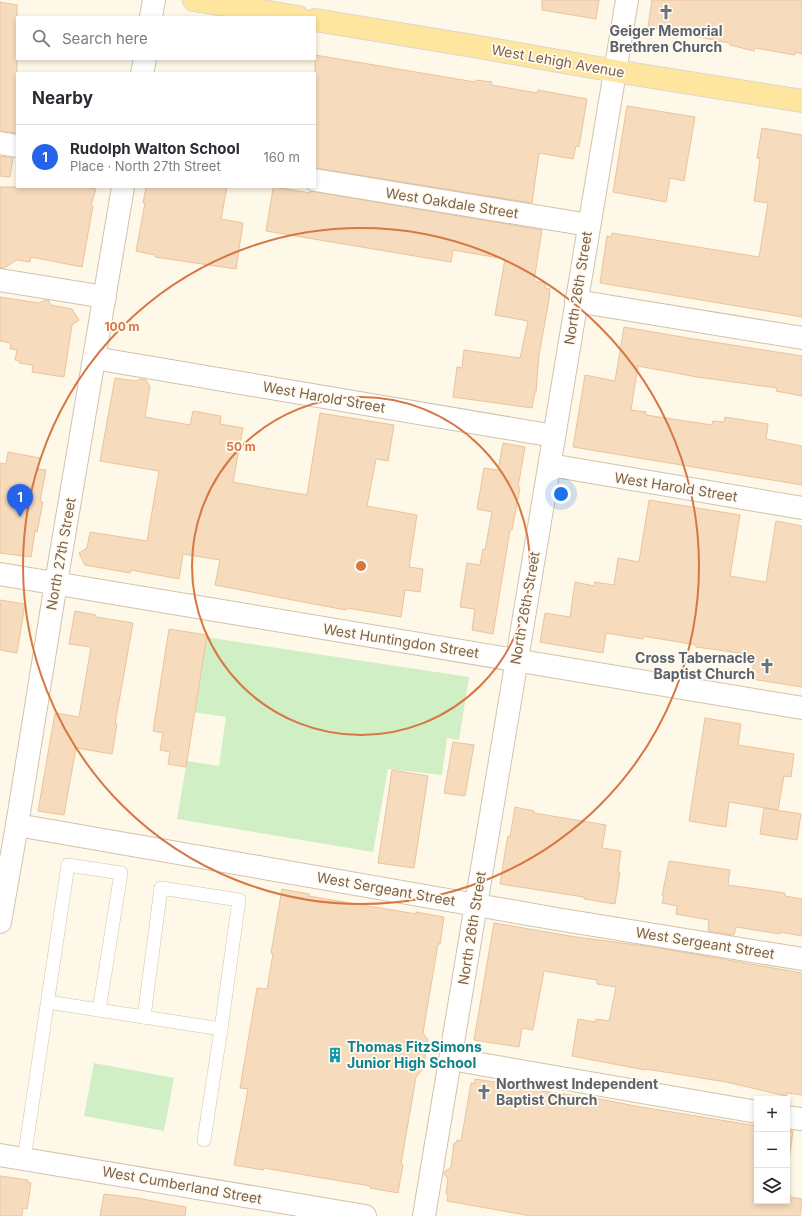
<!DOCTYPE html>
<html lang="en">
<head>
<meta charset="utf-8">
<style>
	body { margin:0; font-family:Inter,sans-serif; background:#f7f7f7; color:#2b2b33 }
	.controls { position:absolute; right:12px; bottom:12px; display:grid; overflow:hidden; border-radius:0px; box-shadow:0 2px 6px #0003 }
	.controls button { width:36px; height:36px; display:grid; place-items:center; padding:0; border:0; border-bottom:1px solid #e1e1e2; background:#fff; color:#2b2b33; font:20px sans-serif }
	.you { position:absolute; left:561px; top:494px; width:14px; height:14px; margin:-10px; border:3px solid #fff; border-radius:50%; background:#1a73e8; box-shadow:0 0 0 6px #1a73e833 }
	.badge { display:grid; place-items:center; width:26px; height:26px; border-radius:50%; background:#2563eb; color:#fff; font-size:13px; font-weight:700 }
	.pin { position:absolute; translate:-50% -33px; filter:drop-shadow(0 1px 2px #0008) }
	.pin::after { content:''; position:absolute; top:21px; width:14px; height:12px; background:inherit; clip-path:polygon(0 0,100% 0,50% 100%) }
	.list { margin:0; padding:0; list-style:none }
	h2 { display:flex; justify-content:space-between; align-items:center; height:52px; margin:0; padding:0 16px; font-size:17px }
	h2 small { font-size:13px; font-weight:400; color:#7c7c81 }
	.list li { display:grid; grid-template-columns:26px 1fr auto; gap:12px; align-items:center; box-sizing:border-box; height:64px; padding:0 16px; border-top:1px solid #e1e1e2 }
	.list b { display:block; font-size:15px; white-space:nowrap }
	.list p { margin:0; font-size:13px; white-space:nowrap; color:#7c7c81 }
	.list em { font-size:13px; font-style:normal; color:#7c7c81 }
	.icon { flex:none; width:22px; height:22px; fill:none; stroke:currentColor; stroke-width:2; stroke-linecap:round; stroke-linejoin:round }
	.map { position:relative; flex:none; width:802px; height:1216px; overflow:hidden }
	.search { position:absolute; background:#fff; box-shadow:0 2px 6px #0003; left:16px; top:16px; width:300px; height:44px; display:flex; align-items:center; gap:10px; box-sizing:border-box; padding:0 14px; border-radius:0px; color:#7c7c81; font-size:15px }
	.panel { position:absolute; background:#fff; box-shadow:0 2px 6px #0003; left:16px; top:72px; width:300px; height:116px; border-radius:0px }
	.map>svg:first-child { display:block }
	.green { fill:#d1efc5 }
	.building { fill:#f7dbbd; stroke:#ebc39c }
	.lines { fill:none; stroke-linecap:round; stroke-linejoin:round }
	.lane-casing { stroke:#d3c2ac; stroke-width:14 }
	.street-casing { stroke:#d3c2ac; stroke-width:24 }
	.primary-casing { stroke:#ddd6d0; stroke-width:24 }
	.lane { stroke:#fff; stroke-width:13 }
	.street { stroke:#fff; stroke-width:22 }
	.primary { stroke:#ffe69f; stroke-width:22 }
	.ring { fill:none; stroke:#d67744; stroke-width:2 }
	.labels { text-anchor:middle; stroke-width:3.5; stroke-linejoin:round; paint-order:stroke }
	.worship-label { font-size:14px; font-weight:bold; fill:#5b616d; stroke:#fffbf1 }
	.street-label { font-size:14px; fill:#7d6149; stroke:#fffbf1 }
	.culture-label { font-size:14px; font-weight:bold; fill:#0d838f; stroke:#fffbf1; text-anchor:start }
	.centre { fill:#d67744; stroke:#fffbf1; stroke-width:2 }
	.ring-label { font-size:12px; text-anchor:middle; font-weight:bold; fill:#d67744; stroke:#fffbf1; stroke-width:3.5; stroke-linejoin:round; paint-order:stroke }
</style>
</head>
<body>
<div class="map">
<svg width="802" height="1216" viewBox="0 0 802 1216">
	<rect width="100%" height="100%" fill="#fef8e9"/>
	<g class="green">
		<polygon points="205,637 469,677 459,740 447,738 442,775 388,769 373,852 177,819 187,761 219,766 226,717 193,712"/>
		<polygon points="94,1063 174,1078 164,1131 84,1116"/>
	</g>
	<g class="building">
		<polygon points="542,0 599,0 596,19 542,10"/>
		<polygon points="652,0 802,0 802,54 795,52 795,55 755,48 754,51 730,45 729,43 648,27"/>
		<polygon points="0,2 17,5 17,133 0,131"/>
		<polygon points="315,55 475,82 476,80 492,82 492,85 537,93 538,90 587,99 579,147 576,146 573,159 539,153 532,203 315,168"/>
		<polygon points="627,106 695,117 684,181 670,178 666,202 613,192"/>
		<polygon points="762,128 802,135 802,317 600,283 607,236 611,237 612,233 759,257 768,203 754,201 760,159 757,158"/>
		<polygon points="0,156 13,158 10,177 0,176"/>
		<polygon points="0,187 85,187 96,189 91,205 93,206 82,267 31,257 30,262 17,260 4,268 0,268"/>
		<polygon points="146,187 227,187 221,219 243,223 236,269 155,257 155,255 136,251 145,203 143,203"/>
		<polygon points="274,187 310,193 310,191 542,230 534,281 546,283 545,288 550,289 549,294 550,294 539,355 536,392 535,392 532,408 453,397 457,367 462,368 464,350 520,358 528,321 495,315 505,259 453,250 451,262 266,231 273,189"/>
		<polygon points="0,297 39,303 45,300 48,300 51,305 72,309 79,320 72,325 64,377 32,372 33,365 19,363 20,361 15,360 17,350 10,349 11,343 0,341"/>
		<polygon points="624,327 688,338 802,356 802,396 776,391 777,388 697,377 638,366 631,410 646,412 646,415 712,425 713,421 724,422 725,417 768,424 766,439 802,446 802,485 573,447 585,375 615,381"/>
		<polygon points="115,378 136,381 140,379 146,380 150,387 145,417 190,425 193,411 221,416 220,424 243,428 233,482 271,489 307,495 320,413 394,425 388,461 376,459 367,506 417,515 409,567 423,569 420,592 405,590 401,617 347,608 346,610 319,605 215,585 220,560 183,554 179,579 131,570 130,573 85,565 79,553 87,548 90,532 147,541 159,471 100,461"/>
		<polygon points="503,443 525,447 518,487 520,488 512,530 510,530 493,634 472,630 475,609 460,607 467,563 480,565 483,549 485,550 492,512 477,509 484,468 498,470"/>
		<polygon points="8,452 40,458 38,469 46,470 40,502 43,502 37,532 35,531 31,557 0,553 0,463 6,464"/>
		<polygon points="649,500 740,515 730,576 766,582 776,521 802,526 802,687 751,679 755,655 696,647 696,645 643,636 643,639 606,633 603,653 540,642 545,613 570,617 575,582 594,586 595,582 614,585 618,558 639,562"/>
		<polygon points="0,600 25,604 17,653 0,650"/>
		<polygon points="75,611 96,615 96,617 133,623 115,724 117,724 112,754 76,748 64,815 38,811 55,713 79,717 91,647 69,644"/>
		<polygon points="169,629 207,635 186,767 168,764 170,752 160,750 163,733 153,731"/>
		<polygon points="705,718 741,724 738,745 794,754 791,777 784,776 778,810 729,802 726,827 689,821"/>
		<polygon points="453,742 474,745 465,796 444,793"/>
		<polygon points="392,770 428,776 414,868 378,863"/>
		<polygon points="515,807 534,811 534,813 606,825 602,848 621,851 618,872 620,872 615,904 584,899 584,897 500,884 505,852 508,836 510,837"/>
		<polygon points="764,808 801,814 797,840 760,834"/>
		<polygon points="669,861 730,870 728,885 785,893 785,896 802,899 802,936 780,932 780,934 736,927 734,935 708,931 709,920 676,914 677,906 662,903 664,896 662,896"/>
		<polygon points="282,889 309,894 309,896 416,914 416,912 444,917 440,944 438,944 423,1033 428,1040 423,1069 416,1077 401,1164 403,1165 398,1193 370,1188 370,1186 264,1168 263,1170 234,1165 248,1089 240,1088 257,988 267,989 273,954 271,953"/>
		<polygon points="494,923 576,937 653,947 802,973 802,1095 787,1093 786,1096 726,1082 646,1069 645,1070 572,1056 578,1019 595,1022 596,1019 609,1021 616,987 597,984 597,980 544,971 533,1030 522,1028 519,1047 474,1040"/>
		<polygon points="475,1079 502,1083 504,1081 512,1082 514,1086 535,1089 535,1090 600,1099 635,1106 757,1126 757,1201 787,1201 787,1194 790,1194 790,1197 802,1199 800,1216 531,1216 447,1201 448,1195 446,1194 448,1179 444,1174 444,1172 451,1167 454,1143 456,1143 457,1140 461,1141 471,1083 474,1084"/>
		<polygon points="787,1130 793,1131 787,1174"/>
		<polygon points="0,1176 28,1180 27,1182 31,1183 27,1209 23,1208 22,1216 0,1216"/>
		<polygon points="104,1194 137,1198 186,1207 185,1216 100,1216"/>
	</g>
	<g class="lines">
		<defs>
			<g id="lane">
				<polyline points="99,1010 221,1029 204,1140"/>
				<polyline points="144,1017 161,888 239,900 221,1029"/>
				<polyline points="24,1159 68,865 121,873 99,1010 48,1002"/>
			</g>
			<g id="street">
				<polyline points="151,17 154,0"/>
				<polyline points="142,73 145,59"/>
				<polyline points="0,143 17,146"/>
				<polyline points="315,180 589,225"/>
				<polyline points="0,280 105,297"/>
				<polyline points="576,301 802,338"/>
				<polyline points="94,358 554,436"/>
				<polyline points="550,465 802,508"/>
				<polyline points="0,574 802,708"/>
				<polyline points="17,825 557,919 802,959"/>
				<polyline points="0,922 17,825 56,583 123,187"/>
				<polyline points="451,1059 757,1112"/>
				<polyline points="787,1117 802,1119"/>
				<polyline points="0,1155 365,1216"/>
				<polyline points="424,1216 627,0"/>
			</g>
			<g id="primary">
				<polyline points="194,0 298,17"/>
				<polyline points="315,20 479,47 615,71 802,101"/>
			</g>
		</defs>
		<use href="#lane" class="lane-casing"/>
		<use href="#street" class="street-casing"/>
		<use href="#primary" class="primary-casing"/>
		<use href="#lane" class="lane"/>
		<use href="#street" class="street"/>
		<use href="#primary" class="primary"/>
	</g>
	<g class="ring">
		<circle cx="361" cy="566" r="169"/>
		<circle cx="361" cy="566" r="338"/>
	</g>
	<defs>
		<symbol id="church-bare" viewBox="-9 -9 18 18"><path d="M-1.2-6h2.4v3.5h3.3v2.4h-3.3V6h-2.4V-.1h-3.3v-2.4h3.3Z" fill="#6b7280" stroke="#fffbf1" stroke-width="2.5" paint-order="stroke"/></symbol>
		<symbol id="building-bare" viewBox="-9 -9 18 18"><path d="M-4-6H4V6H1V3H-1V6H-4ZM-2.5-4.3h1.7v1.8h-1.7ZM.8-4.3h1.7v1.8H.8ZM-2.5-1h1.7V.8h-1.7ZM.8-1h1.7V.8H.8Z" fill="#0f9aa8" stroke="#fffbf1" stroke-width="2.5" paint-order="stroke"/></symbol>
	</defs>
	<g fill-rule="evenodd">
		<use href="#church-bare" x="655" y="1" width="22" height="22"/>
		<use href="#church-bare" x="756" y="655" width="22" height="22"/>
		<use href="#building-bare" x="324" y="1044" width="22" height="22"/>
		<use href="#church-bare" x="473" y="1081" width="22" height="22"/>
	</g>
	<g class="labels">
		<g class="worship-label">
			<text x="666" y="36">Geiger Memorial<tspan x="666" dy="16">Brethren Church</tspan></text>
			<text x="755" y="663" text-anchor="end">Cross Tabernacle<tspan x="755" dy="16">Baptist Church</tspan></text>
			<text x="496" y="1089" text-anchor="start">Northwest Independent<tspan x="496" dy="16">Baptist Church</tspan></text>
		</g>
		<g class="street-label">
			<text transform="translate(558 61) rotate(10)" y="5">West Lehigh Avenue</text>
			<text transform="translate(452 203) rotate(9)" y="5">West Oakdale Street</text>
			<text transform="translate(578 288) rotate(-81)" y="5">North 26th Street</text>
			<text transform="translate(324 397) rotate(10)" y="5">West Harold Street</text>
			<text transform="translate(676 487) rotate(9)" y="5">West Harold Street</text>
			<text transform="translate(61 554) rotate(-80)" y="5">North 27th Street</text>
			<text transform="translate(525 608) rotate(-80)" y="5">North 26th Street</text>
			<text transform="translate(401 641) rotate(9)" y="5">West Huntingdon Street</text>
			<text transform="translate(386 889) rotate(10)" y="5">West Sergeant Street</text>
			<text transform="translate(472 928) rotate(-81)" y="5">North 26th Street</text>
			<text transform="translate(705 943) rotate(9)" y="5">West Sergeant Street</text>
			<text transform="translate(182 1185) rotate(10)" y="5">West Cumberland Street</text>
		</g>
		<g class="culture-label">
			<text x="347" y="1052">Thomas FitzSimons<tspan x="347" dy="16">Junior High School</tspan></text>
		</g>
	</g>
	<circle cx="361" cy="566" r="6" class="centre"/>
	<g class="ring-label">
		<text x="122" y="331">100 m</text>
		<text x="241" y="451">50 m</text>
	</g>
</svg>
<div class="controls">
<button>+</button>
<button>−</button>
<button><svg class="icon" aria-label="layers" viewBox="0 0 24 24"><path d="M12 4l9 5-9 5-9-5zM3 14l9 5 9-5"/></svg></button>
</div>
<div class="you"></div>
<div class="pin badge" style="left:20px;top:517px">1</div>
<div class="search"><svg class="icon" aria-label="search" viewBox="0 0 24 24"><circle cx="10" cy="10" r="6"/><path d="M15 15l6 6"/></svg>Search here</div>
<section class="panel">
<h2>Nearby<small></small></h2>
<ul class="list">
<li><span class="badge">1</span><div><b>Rudolph Walton School</b><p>Place · North 27th Street</p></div><em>160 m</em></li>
</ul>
</section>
</div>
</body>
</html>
